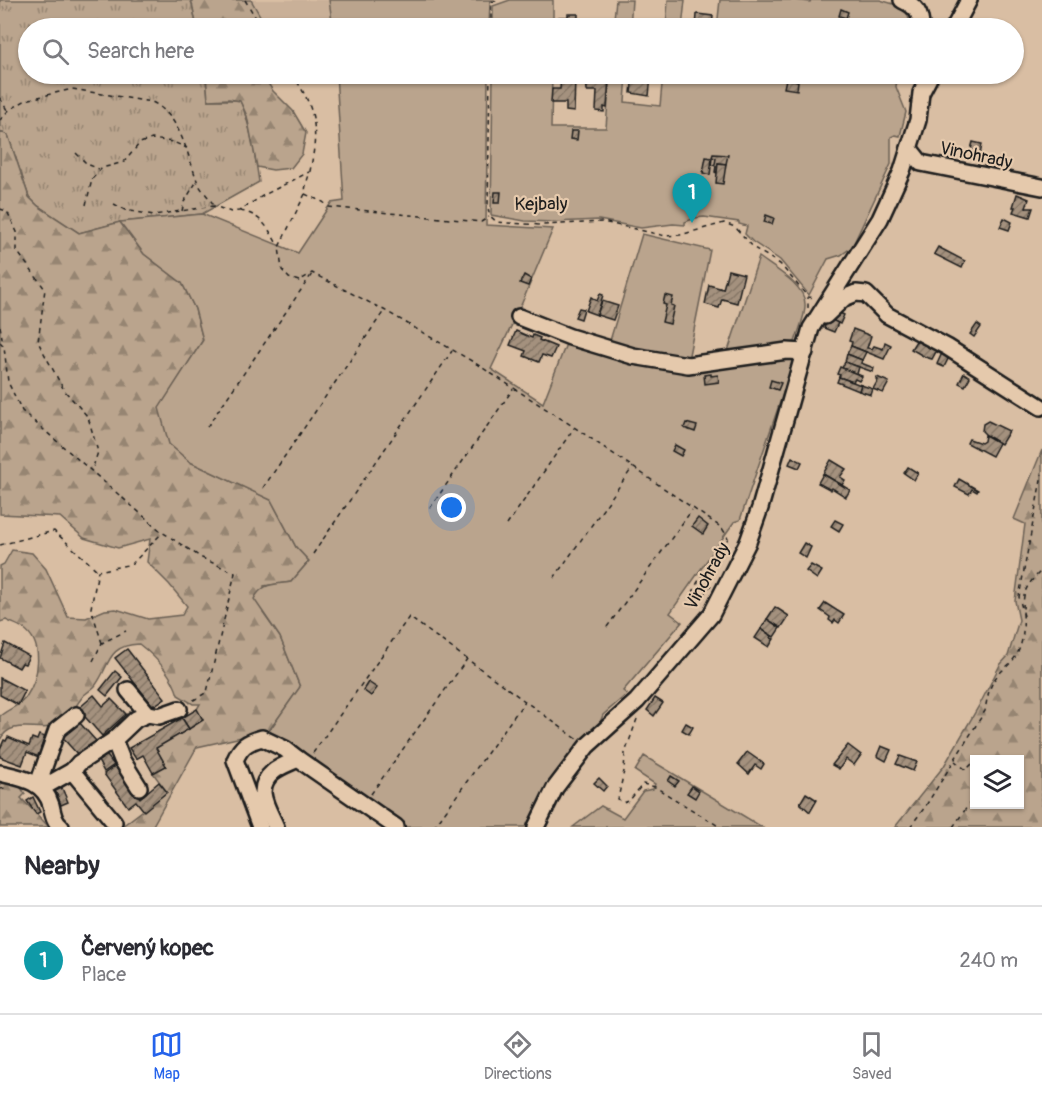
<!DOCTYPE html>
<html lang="en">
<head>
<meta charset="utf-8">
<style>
	body { margin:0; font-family:Pangolin,sans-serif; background:#f2f2f3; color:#2b2b33 }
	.controls { position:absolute; right:18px; bottom:18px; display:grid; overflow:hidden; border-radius:0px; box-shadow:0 2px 4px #0004 }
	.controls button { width:54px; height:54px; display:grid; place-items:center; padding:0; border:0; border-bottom:2px solid #e1e1e2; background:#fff; color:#2b2b33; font:30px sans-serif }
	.you { position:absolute; left:452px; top:508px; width:21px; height:21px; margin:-15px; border:4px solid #fff; border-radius:50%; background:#1a73e8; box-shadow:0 0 0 9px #1a73e833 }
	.badge { display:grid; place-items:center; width:39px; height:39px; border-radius:50%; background:#2563eb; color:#fff; font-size:20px; font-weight:700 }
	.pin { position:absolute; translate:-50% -50px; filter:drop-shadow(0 2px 3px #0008) }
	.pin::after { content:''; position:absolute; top:32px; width:21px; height:18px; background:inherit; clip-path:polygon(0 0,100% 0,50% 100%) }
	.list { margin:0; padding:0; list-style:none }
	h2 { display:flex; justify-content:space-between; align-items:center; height:78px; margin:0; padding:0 24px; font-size:26px }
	h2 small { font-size:20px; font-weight:400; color:#7c7c81 }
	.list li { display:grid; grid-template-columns:39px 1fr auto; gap:18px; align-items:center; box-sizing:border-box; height:108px; padding:0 24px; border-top:2px solid #e1e1e2 }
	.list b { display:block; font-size:22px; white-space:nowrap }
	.list p { margin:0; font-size:20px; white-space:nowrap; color:#7c7c81 }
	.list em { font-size:20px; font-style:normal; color:#7c7c81 }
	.icon { flex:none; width:33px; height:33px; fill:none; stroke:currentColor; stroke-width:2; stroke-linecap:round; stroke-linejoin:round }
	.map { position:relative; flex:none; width:1042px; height:827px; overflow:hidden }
	.search { position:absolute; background:#fff; box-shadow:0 2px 4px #0004; left:18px; right:18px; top:18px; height:66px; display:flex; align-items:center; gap:15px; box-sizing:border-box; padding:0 21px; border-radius:33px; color:#7c7c81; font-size:22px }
	.sheet { height:186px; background:#fff }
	nav { display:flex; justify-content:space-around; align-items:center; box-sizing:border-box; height:84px; border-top:2px solid #e1e1e2; background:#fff; font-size:16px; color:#7c7c81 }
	nav a { display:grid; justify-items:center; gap:3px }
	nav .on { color:#2563eb }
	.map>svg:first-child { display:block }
	.built { fill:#c9b098 }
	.grass { fill:url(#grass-tufts); stroke:#6b6054; stroke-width:1.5 }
	.forest { fill:url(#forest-firs); stroke:#6b6054; stroke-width:1.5; fill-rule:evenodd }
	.garden { fill:#baa48d; stroke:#6b6054; stroke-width:1.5 }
	.building { fill:url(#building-hatch); stroke:#1c1c1c; stroke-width:1.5 }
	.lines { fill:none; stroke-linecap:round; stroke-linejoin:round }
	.minor-casing { stroke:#1c1c1c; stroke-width:20 }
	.path { stroke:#1c1c1c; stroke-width:1.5; stroke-dasharray:4.5 4.5; stroke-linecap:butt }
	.minor { stroke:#e5c9ac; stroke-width:15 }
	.labels { text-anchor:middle; stroke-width:4.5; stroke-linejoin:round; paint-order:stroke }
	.street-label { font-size:18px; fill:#1c1c1c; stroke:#e5c9ac }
</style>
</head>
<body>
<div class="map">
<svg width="1042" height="827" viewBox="0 0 1042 827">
	<defs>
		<pattern id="grass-tufts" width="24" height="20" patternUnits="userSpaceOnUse" patternTransform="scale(1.5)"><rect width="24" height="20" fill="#baa48d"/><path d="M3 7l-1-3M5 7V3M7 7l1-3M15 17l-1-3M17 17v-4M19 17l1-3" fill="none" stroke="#968572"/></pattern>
		<pattern id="forest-firs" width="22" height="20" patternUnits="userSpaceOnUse" patternTransform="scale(1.5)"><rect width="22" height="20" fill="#baa48d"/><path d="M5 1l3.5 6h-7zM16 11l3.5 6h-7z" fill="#968572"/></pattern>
		<pattern id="building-hatch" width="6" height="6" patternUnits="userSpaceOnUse" patternTransform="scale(1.5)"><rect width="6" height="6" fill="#a4917e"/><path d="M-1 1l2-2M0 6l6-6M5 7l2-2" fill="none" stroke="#857666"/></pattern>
	</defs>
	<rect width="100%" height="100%" fill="#d9bea3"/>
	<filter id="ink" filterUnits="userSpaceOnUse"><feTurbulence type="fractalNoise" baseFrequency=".0167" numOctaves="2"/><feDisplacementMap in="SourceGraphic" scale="12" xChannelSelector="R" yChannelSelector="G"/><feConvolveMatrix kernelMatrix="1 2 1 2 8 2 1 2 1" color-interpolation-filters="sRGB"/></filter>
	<g filter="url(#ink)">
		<polygon class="built" points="251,0 329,0 333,28 267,28"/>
		<path class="grass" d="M0,0h190l2,3 5,25h-169v46h178l2,26h32c11,27 15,54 19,82l-57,32 -82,8 -41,11 -41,-27 -9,-9 -21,-62 -8,-3z"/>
		<g class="forest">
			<polygon points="190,0 251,0 267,28 197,28 192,3"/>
			<polygon points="206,74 262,74 273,91 293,111 306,133 302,154 291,168 273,170 257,167 247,116 240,101 229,99 208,100"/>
			<path d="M0,132l8,3 21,62 9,9 41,27 41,-11 24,32 38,29 13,26 8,31 -43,68 30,54 81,38 25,47 13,14 -18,21 -27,4 -1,27 17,24 20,50 -31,44 -72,16 -45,80h-31l46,-35 -14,-19 13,-7 -10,-18 47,-28 -6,-11 3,-5h-7l-15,-9c-6,-21 -21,-37 -39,-51 -33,1 -29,23 -44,42 -3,3 -7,6 -11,9 -7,8 -12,19 -20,26 -18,17 -51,-7 -64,19v-24c8,-7 20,-10 26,-19 13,-19 19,-54 -3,-69 -5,-3 -11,-5 -17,-8l-6,2v-56l4,-2 8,-14 20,3 14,16 22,48 18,1 19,-8 11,-1 32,10 34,-4 5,-9 -18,-22 -22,-22 3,-23 -32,9 -34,-10 -24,-21 -60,-3z"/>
			<path d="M1042,450v377h-147l49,-61 36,-62 20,-39 8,-9 11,-36 -4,-19 10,-77 -11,-5zM974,760h46v44h-46z"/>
			<polygon points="0,781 20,786 25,794 21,798 49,827 0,827"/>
		</g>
		<g class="garden">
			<polygon points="329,0 493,0 490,2 489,28 333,28"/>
			<polygon points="510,0 553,0 553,28 493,28 493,6"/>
			<polygon points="616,0 632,0 630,28 613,28"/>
			<polygon points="668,0 685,0 682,28 666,28"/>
			<polygon points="720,0 793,0 810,2 811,0 880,0 904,7 909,19 907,28 717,28"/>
			<path d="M336,74h152l-2,151 67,4 -34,81 -28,59 52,34 23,-59 5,-1 73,22 29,5 122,-12 -55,162 -6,2 -64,91 12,9 -59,69 4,3 -24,21 -6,15 -46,54 -23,43h-124l-135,-96 31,-44 -20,-50 -26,-38c9,-17 20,-14 37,-17l18,-21 -13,-14 -25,-47 -81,-38 -21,-18 -10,-36 44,-68 -8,-31 -13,-26 -38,-29 -24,-32 82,-8 96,39 33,-50 13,-2z"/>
			<polygon points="493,74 552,74 551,128 606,128 610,74 627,74 625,102 660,106 663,74 897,74 896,87 906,112 900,136 895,135 891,137 891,164 852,247 841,255 828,259 809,295 780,260 753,242 745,234 747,226 739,224 739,222 704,217 695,218 685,222 685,225 673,224 641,228 599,220 554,222 525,221 491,215"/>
			<polygon points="642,234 710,250 688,360 609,344"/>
			<path d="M759,257c15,11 46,28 46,47 1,12 -7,27 -10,38l-69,15z"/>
			<polygon points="644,756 762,827 573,827 601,806 623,818 643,791 653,789 655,784 635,771"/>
		</g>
		<g class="building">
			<polygon points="841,9 848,12 846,18 839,16"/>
			<polygon points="568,14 578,14 578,28 558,28 559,17 568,17"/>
			<polygon points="697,14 713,16 712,28 696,28"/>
			<polygon points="586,74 609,76 607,108 604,107 604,112 596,111 597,91 587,91"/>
			<polygon points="633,74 651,76 649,96 631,93"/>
			<polygon points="561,75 575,78 574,112 566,111 566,103 551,103 552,89 560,89"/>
			<polygon points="786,79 798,81 797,90 784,88"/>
			<polygon points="571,131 578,131 577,140 570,139"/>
			<polygon points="973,142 982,144 980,155 970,153"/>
			<polygon points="713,154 728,155 726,164 718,163 717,173 715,172 716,166 713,165 715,164 716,158 712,157"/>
			<polygon points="706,157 712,158 710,175 703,173"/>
			<polygon points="718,163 726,164 723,184 716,183"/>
			<polygon points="495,192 501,192 500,203 494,203"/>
			<polygon points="1017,194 1029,199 1026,208 1033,208 1030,217 1013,212 1015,207 1013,207"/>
			<polygon points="766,215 774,218 772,224 764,222"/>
			<polygon points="1004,218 1012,222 1009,230 1000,227"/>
			<polygon points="938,247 965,261 962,268 934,254"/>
			<polygon points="728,270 744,274 737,303 722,299 719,308 705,304 709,285 723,289"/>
			<polygon points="524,275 531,279 528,286 520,283"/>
			<polygon points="600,294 603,295 597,315 586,311 591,297 597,301"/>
			<polygon points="665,295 673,297 671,305 674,306 670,324 662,322 666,305 663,304"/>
			<polygon points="602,301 618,306 613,320 597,315"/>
			<polygon points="579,308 584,309 581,319 575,317"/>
			<polygon points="835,311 844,315 840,324 831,320"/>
			<polygon points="828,318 838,323 834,332 824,328"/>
			<polygon points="977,324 981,327 974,337 970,334"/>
			<polygon points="853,329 871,336 867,348 872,349 874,346 883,349 885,342 891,345 884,359 851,346 852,342 849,341"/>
			<polygon points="516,331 532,338 533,335 540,338 539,340 556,347 551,358 542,355 539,362 524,356 526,351 510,345"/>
			<polygon points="916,341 929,347 930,345 943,352 937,350 932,359 925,357 911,349"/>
			<polygon points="851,346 866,352 862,360 847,354"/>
			<polygon points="942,353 949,357 944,367 937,364"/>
			<polygon points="847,354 862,360 861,363 874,368 873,372 845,362"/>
			<polygon points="845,362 859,367 857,374 842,368"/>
			<polygon points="840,367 862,376 859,381 855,379 853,382 839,377 840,375 837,374"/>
			<polygon points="964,373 970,377 965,386 959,383"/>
			<polygon points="711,374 711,376 718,375 719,382 705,384 704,375"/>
			<polygon points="839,377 861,385 859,391 837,382"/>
			<polygon points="877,377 889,382 883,393 873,389 878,380 876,379"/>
			<polygon points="771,380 781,383 778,390 769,387"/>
			<polygon points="861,385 873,389 871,395 859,391"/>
			<polygon points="988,421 1009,431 1001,444 986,435 982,431 983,424"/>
			<polygon points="686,423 697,426 695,432 684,428"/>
			<polygon points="985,435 999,443 992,456 967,443 969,439 981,443 984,441"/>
			<polygon points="675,445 684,450 681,456 672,451"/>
			<polygon points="792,457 802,462 799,468 789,464"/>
			<polygon points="831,460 846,469 840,477 845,480 842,485 823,474"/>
			<polygon points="908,467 918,473 914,480 904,473"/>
			<polygon points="823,474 850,490 846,497 832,488 831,490 818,483"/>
			<polygon points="959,479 978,490 977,492 972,489 969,494 955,487"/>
			<polygon points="698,518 708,526 703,534 692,526"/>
			<polygon points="835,520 843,524 839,531 831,526"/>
			<polygon points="804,543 811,547 806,558 798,553"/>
			<polygon points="811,565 822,571 817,579 806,571"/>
			<polygon points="825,603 844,615 839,623 835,620 833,623 829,620 830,617 820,610"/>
			<polygon points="775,607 789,616 781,628 767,619"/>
			<polygon points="767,619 780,628 774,637 761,629"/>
			<polygon points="761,629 772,636 771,638 774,639 769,647 755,638"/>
			<polygon points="5,643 29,656 25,664 22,663 19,668 0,658"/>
			<polygon points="127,649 165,698 155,705 154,704 152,705 115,658"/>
			<polygon points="115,671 122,677 107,696 100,690"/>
			<polygon points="0,678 25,691 18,705 0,695"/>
			<polygon points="368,682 377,688 371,696 363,690"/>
			<polygon points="94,695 103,706 111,699 126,714 102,736 78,709"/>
			<polygon points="655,698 663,703 654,716 647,710"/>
			<polygon points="197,709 203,720 189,729 182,718"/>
			<polygon points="182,718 189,729 156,748 166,766 153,773 143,755 136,759 129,748"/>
			<polygon points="79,722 96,741 79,756 60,735 69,727 71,729"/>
			<polygon points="686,723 693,727 689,734 682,730"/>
			<polygon points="39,735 45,737 41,748 44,749 41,758 27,752 22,765 0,757 0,749 4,740 6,741 8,737 29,746 32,738 37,740"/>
			<polygon points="848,745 861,755 854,765 846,759 839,769 832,765"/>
			<polygon points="881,746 891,750 886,761 877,756"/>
			<polygon points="747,752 764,764 761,769 755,765 749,774 738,764"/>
			<polygon points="105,753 114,765 104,772 97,759"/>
			<polygon points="900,756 917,762 913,771 896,764"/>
			<polygon points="116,765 140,798 159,782 167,792 144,811 136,801 128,807 104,774"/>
			<polygon points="671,776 679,781 675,786 668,781"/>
			<polygon points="599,778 607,786 603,791 594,783"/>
			<polygon points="692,786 699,791 695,798 687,793"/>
			<polygon points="62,788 68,802 61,805 55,791"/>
			<polygon points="806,793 817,800 810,812 800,803"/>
			<polygon points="33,797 40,812 36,814 27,801"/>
		</g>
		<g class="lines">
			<defs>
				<g id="minor">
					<path d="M902,0c14,6 19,13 19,28"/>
					<polyline points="954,28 969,0"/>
					<polyline points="909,148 921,163 1042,187"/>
					<polyline points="825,316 844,298 856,293 866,294 887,315 947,347 1041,407"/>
					<polyline points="519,317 570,337 633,356 688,365 787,351 805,352"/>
					<polyline points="128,690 148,714"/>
					<polyline points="114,740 122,760 139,787"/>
					<polyline points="72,771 114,822"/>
					<path d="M0,773c22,5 44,8 51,32 2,9 3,16 10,22"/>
					<polyline points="38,784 57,730 76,715"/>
					<polyline points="42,788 72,771 79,763 114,740 136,719 148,714 159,716 179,709"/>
					<path d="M260,827l-25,-67c6,-14 12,-18 27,-22l23,11 13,10"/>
					<path d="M276,827c-8,-19 -23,-38 -3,-55 7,-6 17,-9 25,-13l98,68"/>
					<polyline points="536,827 555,788 587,746 637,701 711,615 748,542 760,508 811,328 880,219 902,171 918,120 921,93 931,74"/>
				</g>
			</defs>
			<use href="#minor" class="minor-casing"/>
			<g class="path">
				<polyline points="245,0 262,28"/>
				<polyline points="491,28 491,2 499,0"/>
				<path d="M292,74c24,34 27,56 18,97 -2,8 -5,14 -5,23l-26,53 3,23 7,8 10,3 13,-8 72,37 91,53 99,64 148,101 6,10c-2,4 -4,9 -6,14 -9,15 -32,30 -29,49l3,2 15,-18"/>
				<polyline points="490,74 488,208 490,216 497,222 507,223 541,225 603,222 666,236 680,235 724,223 735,227 754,248 780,264 808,297 815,298"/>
				<polyline points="0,98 7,110"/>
				<path d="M0,120l8,-9 18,-11 46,-11 80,13c29,14 35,53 46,81 4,9 12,14 16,23"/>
				<polyline points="76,153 87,164 99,169"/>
				<polyline points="305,194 323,202 329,207 481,222 489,217"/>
				<polyline points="114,204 125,210 154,215 214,206 231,212 239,211 264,195 309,172"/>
				<polyline points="86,205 92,179 102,168 124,162 140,143 152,139 173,142 187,148"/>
				<polyline points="0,209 7,211 17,232 17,251 45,289 38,342 64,390 88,417 98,452 92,470"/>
				<polyline points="182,211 184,202 197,181"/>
				<path d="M240,211c21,3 29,18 38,35"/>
				<polyline points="808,308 808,298"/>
				<polyline points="0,326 3,343"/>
				<polyline points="0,342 4,346 8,382 22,411 162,532 202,558 235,573 207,692 189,703"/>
				<polyline points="207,427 312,274"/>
				<polyline points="263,488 384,311"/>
				<polyline points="430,508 513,389"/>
				<polyline points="507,525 574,428"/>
				<polyline points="0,545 54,531 97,570"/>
				<polyline points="313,554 452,351"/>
				<polyline points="554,578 633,467"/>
				<polyline points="1024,616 1019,597 1042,474"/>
				<polyline points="607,627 692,510"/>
				<polyline points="102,643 91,608 98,571 132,564 162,533"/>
				<polyline points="93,661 102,643 126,631"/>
				<polyline points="637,719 625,753 624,771 618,799 623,803 629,801 643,784 655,787 720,827"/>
				<polyline points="313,753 409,617 577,739"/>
				<polyline points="955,761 966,770 974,762"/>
				<polyline points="0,789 6,788"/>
				<polyline points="371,794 467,659"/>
				<polyline points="434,827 525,701"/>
				<path d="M910,827l15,-20 60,-96c2,-13 4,-25 12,-35 8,-9 16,-13 21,-24 9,-20 3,-37 6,-56 2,-11 11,-19 18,-26"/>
				<polyline points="953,827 972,800 974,792"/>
			</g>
			<use href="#minor" class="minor"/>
		</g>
	</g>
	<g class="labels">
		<g class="street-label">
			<text transform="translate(976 155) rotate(12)" y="6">Vinohrady</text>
			<text x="541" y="210">Kejbaly</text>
			<text transform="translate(707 576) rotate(-61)" y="6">Vinohrady</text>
		</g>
	</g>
</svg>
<div class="controls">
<button><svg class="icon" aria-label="layers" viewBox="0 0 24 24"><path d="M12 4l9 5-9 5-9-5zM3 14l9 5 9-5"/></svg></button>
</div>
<div class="you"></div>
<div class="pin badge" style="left:692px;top:223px;background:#0f9aa8">1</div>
<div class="search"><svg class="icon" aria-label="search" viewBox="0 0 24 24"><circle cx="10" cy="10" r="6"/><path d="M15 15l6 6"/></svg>Search here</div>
</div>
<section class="sheet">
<h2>Nearby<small></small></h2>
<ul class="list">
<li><span class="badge" style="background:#0f9aa8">1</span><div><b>Červený kopec</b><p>Place</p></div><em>240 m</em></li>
</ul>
</section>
<nav>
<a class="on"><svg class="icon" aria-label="map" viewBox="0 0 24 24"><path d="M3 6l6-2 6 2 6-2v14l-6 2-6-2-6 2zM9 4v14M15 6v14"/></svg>Map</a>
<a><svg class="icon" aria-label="directions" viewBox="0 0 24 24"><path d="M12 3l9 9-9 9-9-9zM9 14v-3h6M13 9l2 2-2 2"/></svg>Directions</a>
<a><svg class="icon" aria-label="saved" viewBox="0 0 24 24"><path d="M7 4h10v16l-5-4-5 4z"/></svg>Saved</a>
</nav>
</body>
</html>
